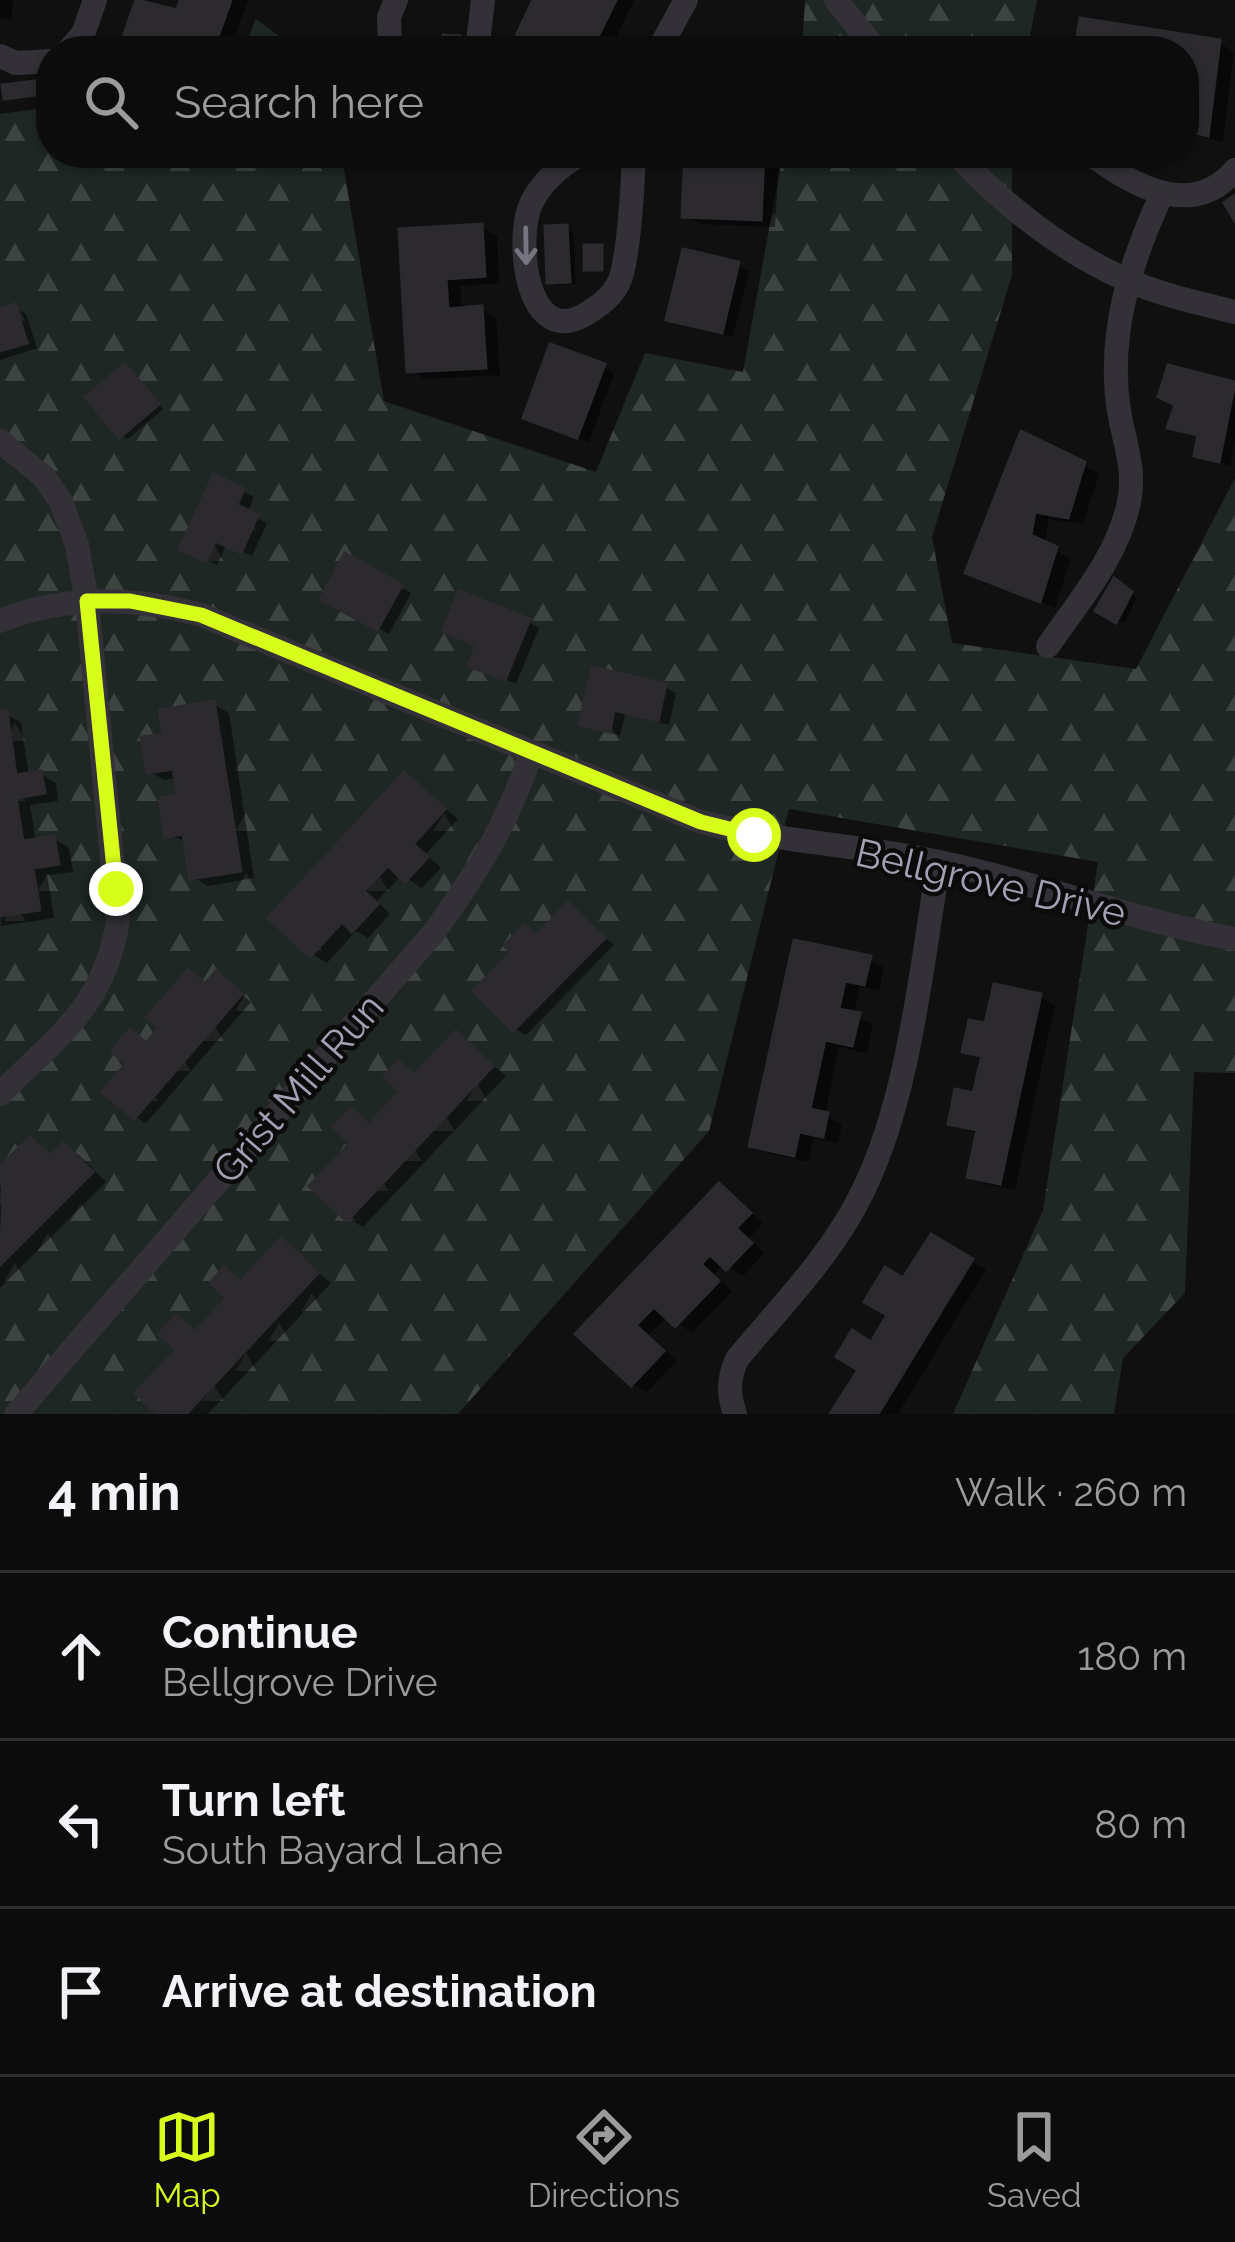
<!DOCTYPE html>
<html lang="en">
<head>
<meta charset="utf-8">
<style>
	body { margin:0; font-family:Raleway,sans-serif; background:#161516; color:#f1f3f6 }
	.stop { position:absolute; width:36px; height:36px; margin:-27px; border:9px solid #d7fe1b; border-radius:50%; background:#fff }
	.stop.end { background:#d7fe1b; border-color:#fff; box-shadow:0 3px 12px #0008 }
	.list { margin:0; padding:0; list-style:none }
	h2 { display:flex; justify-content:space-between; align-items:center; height:156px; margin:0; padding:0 48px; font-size:51px }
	h2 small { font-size:39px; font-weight:400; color:#9a9b9d }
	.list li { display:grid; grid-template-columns:78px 1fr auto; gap:36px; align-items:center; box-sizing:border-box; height:168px; padding:0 48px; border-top:3px solid #2d2c2e }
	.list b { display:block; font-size:45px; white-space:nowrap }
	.list p { margin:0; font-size:39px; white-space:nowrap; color:#9a9b9d }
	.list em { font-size:39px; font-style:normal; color:#9a9b9d }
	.icon { flex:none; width:66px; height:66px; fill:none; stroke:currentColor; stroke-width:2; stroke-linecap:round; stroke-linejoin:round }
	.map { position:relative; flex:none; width:1235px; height:1414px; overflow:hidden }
	.search { position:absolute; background:#0d0c0d; box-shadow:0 3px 9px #0004; left:36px; right:36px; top:36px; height:132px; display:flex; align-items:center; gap:30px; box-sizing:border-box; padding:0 42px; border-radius:48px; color:#9a9b9d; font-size:45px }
	.sheet { height:660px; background:#0d0c0d }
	nav { display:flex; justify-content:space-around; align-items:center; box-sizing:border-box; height:168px; border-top:3px solid #2d2c2e; background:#0d0c0d; font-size:33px; color:#9a9b9d }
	nav a { display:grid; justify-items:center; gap:6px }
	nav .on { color:#d7fe1b }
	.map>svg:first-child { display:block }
	.forest { fill:url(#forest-firs) }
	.shadow { fill:#0007 }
	.building { fill:#2c2a2e; stroke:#2c2a2e; stroke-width:3 }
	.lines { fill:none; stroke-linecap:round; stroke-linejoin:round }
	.minor { stroke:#333137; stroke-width:24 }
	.oneway { stroke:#777481 }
	.route { stroke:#d7fe1b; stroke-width:15 }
	.labels { text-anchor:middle; stroke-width:9; stroke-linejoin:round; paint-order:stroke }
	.street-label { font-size:39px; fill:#a4a0b3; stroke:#0c0b0c }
</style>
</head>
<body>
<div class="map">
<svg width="1235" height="1414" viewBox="0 0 1235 1414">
	<defs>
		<pattern id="forest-firs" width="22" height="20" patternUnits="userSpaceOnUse" patternTransform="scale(3)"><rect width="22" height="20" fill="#1e2723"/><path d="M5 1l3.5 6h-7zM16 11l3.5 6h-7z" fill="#3c4341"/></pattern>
	</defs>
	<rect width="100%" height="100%" fill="#111011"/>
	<g class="forest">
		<polygon points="805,0 1037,0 1027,51 802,51"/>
		<polygon points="256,19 299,51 243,51"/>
		<polygon points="51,107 51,153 341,153 384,401 596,472 645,353 743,372 783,153 1012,153 1012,275 932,537 952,643 1136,669 1235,478 1235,1073 1194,1072 1185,1293 1123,1358 1114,1414 953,1414 1043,1210 1098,862 789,809 709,1131 458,1414 0,1414 0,114"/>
	</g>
	<g class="shadow">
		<polygon points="0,0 13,0 12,19 0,18"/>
		<polygon points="183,0 248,0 230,51 121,51 179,14"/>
		<polygon points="537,0 634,0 610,51 545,51"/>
		<polygon points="1219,43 1234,52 1223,142 1184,132 1184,51 1078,51"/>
		<polygon points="740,153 779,153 775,227 700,224 685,215"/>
		<polygon points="482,227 497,236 499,283 460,286 462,311 481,309 496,318 500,375 425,379 410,370 402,231"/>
		<polygon points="567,228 573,232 576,284 557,285 550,281"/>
		<polygon points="738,265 749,271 733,337 669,318"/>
		<polygon points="15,308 26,314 37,348 0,360 0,312"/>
		<polygon points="603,366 614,373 589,442 526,417"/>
		<polygon points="125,368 163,409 128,439 121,435"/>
		<polygon points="1170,369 1235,385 1235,444 1230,466 1198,454 1200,437 1170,426 1179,405"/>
		<polygon points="1084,465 1099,474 1083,524 1049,519 1045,545 1071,558 1055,608 969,571"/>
		<polygon points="243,491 254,497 247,513 267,523 252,556 227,544 217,565 194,554"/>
		<polygon points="346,558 411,593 389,634 324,598"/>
		<polygon points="1122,586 1137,598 1124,624 1099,610"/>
		<polygon points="528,622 539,628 516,684 482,670"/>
		<polygon points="594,671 665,687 676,693 669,725 625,714 620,736 582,723"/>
		<polygon points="214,705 229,713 254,878 208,886 193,877 188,842 168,835 180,798 177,778 164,780 149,771 167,736"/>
		<polygon points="6,714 21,723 29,776 41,774 56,783 58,801 30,805 36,842 54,839 69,848 73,872 47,875 54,918 1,926 0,715"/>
		<polygon points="405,775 458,819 426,854 441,868 422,888 402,875 377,901 390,914 368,938 356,931 327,963 312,954"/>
		<polygon points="569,906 614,945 526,1035 515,1029 525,928 538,937"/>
		<polygon points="796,943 869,959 884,968 879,991 860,987 853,1015 873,1024 867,1053 839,1047 825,1115 842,1124 838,1143 814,1138 808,1162 767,1153 752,1145"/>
		<polygon points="217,975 251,1002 146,1123 135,1117 131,1033 148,1045"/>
		<polygon points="1040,997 1055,1005 1015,1190 985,1184 970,1175 979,1134 951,1123 976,1097 984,1060 966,1050"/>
		<polygon points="456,1035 506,1076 363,1227 349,1219 354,1142 352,1112 372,1126 404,1091 399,1064 418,1076"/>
		<polygon points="30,1140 53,1157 64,1146 79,1155 106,1182 0,1288 0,1206 7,1199 0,1191 0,1171"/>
		<polygon points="719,1187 763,1223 749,1238 764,1253 743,1276 724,1264 714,1274 732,1291 692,1333 668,1316 649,1335 677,1361 647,1392 632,1384 579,1334"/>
		<polygon points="932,1238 986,1270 898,1414 835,1414"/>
		<polygon points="282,1242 331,1283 208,1414 161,1414 139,1393 180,1349 177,1319 198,1333 230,1298 225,1271 243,1283"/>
	</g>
	<g class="building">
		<polygon points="136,0 177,10 180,0 231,0 213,51 118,51"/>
		<polygon points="533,0 616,0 591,51 542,51 515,38"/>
		<polygon points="1080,18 1220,40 1208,136 1184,130 1184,51 1075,51"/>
		<polygon points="443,35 460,36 459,51 443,51"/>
		<polygon points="51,79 51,93 4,99 2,85"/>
		<polygon points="685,153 764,153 761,220 682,217"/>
		<polygon points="1235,195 1235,221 1224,203"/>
		<polygon points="482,224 485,276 446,279 448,309 482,306 486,368 407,372 399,229"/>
		<polygon points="567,225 570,282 547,283 545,226"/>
		<rect x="584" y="245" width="18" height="25"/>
		<polygon points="683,249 739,262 722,333 666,320"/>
		<polygon points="15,304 27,343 0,351 0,309"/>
		<polygon points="550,344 605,364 577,438 523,418"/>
		<polygon points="125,364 159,404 119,438 85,397"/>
		<polygon points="1168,365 1235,382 1219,462 1194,456 1198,435 1167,428 1175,405 1158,397"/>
		<polygon points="1021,431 1085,462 1068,518 1035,512 1031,535 1057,547 1040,602 965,573"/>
		<polygon points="214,474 244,489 237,505 258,515 241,553 215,541 206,561 179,549"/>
		<polygon points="345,553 402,585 377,630 320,599"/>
		<polygon points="1114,578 1132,592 1116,623 1095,611"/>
		<polygon points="459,591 530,619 505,680 468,666 476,645 443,632"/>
		<polygon points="592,667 666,684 658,721 614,710 610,732 579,725"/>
		<polygon points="214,701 241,871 190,879 183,834 165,837 159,798 177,795 173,769 147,773 141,737 163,734 159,710"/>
		<polygon points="7,711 16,775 41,771 45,793 16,798 23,841 54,836 59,864 33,868 40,910 0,916 0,712"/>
		<polygon points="404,772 445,809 413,844 428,857 405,882 388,866 364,891 378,904 352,932 342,922 310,957 268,918"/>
		<polygon points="568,902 605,938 513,1031 473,991 511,952 504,946 524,925 536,936"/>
		<polygon points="794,940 871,956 864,985 845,981 839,1009 860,1013 852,1046 825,1040 810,1109 828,1113 823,1137 799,1132 794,1156 749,1146"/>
		<polygon points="188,970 205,984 216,971 242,994 134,1119 102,1092 126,1064 111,1051 130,1029 146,1043 159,1028 147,1017"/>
		<polygon points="994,984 1041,994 1000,1184 967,1177 977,1130 948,1124 955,1089 973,1093 982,1056 962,1052 969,1020 985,1023"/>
		<polygon points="456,1031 493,1066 347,1221 309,1186 350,1143 333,1127 351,1108 369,1125 400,1091 384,1076 399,1061 414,1075"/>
		<polygon points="30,1137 50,1156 63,1143 93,1172 0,1265 3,1199 0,1166"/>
		<polygon points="719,1183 751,1213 736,1228 752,1243 726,1270 710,1255 701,1264 719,1281 675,1327 654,1307 636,1325 664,1351 631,1386 575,1334"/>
		<polygon points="931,1234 973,1259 878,1414 830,1414 858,1370 836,1357 852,1330 871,1342 887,1315 864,1302 885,1267 903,1278"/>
		<polygon points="281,1238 318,1273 186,1414 157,1414 135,1393 176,1350 159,1334 176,1315 195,1332 226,1298 210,1283 224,1267 240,1282"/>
	</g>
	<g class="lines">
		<g class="minor">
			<polyline points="836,0 877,51"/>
			<polyline points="68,51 83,34 95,0"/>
			<polyline points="390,51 389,17 396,0"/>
			<polyline points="477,51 483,0"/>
			<polyline points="658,51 686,0"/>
			<polyline points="0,56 16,63 51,61"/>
			<path d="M583,153c-21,11 -42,29 -52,51 -16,35 -5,146 55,110 13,-8 26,-17 33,-32 10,-22 14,-101 15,-129"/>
			<path d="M955,153c49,52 106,98 172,127 34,15 72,23 108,32"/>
			<path d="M1089,153c44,33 103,67 146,17"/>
			<path d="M0,441l44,36 17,25 16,43 10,56 31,320c-14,86 -60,115 -118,173"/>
			<path d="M0,621c66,-27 134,-24 201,-6l500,207c79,20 159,23 238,40 100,21 196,59 296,77"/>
			<path d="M1048,646c31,-45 70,-90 81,-144 7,-33 -5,-60 -10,-91 -12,-75 11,-148 42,-215"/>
			<path d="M16,1414l419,-483c45,-63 70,-104 96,-177"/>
			<path d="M735,1414c-7,-21 -7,-34 2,-55 44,-53 96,-105 126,-168 47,-97 58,-224 76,-329"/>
		</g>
	</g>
	<defs><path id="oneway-shaft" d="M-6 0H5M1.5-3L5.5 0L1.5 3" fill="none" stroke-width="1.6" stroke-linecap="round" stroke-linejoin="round" transform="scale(3)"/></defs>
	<use class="oneway" href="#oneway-shaft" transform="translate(526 246) rotate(89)"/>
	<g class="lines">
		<polyline class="route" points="116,889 87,601 130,601 201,615 701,822 754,835"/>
	</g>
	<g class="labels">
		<g class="street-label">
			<text transform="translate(991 882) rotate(13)" y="14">Bellgrove Drive</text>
			<text transform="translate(298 1088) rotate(-49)" y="14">Grist Mill Run</text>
		</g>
	</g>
</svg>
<div class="stop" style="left:754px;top:835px"></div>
<div class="stop end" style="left:116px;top:889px"></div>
<div class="search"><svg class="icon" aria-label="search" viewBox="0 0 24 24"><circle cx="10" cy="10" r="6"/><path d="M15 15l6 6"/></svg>Search here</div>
</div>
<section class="sheet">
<h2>4 min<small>Walk · 260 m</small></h2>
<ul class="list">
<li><svg class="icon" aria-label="ahead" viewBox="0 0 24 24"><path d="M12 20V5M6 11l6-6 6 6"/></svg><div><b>Continue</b><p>Bellgrove Drive</p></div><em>180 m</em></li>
<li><svg class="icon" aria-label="left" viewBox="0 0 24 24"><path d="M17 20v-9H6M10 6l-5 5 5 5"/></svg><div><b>Turn left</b><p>South Bayard Lane</p></div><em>80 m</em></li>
<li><svg class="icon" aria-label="arrive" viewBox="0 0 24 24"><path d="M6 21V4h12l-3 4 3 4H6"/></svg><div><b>Arrive at destination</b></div></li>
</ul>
</section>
<nav>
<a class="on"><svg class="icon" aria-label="map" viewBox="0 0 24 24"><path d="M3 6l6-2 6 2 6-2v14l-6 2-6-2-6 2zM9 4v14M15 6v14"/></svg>Map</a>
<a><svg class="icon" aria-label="directions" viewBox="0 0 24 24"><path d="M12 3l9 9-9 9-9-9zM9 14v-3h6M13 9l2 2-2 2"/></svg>Directions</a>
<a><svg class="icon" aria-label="saved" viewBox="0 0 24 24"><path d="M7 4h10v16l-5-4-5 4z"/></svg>Saved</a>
</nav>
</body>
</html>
